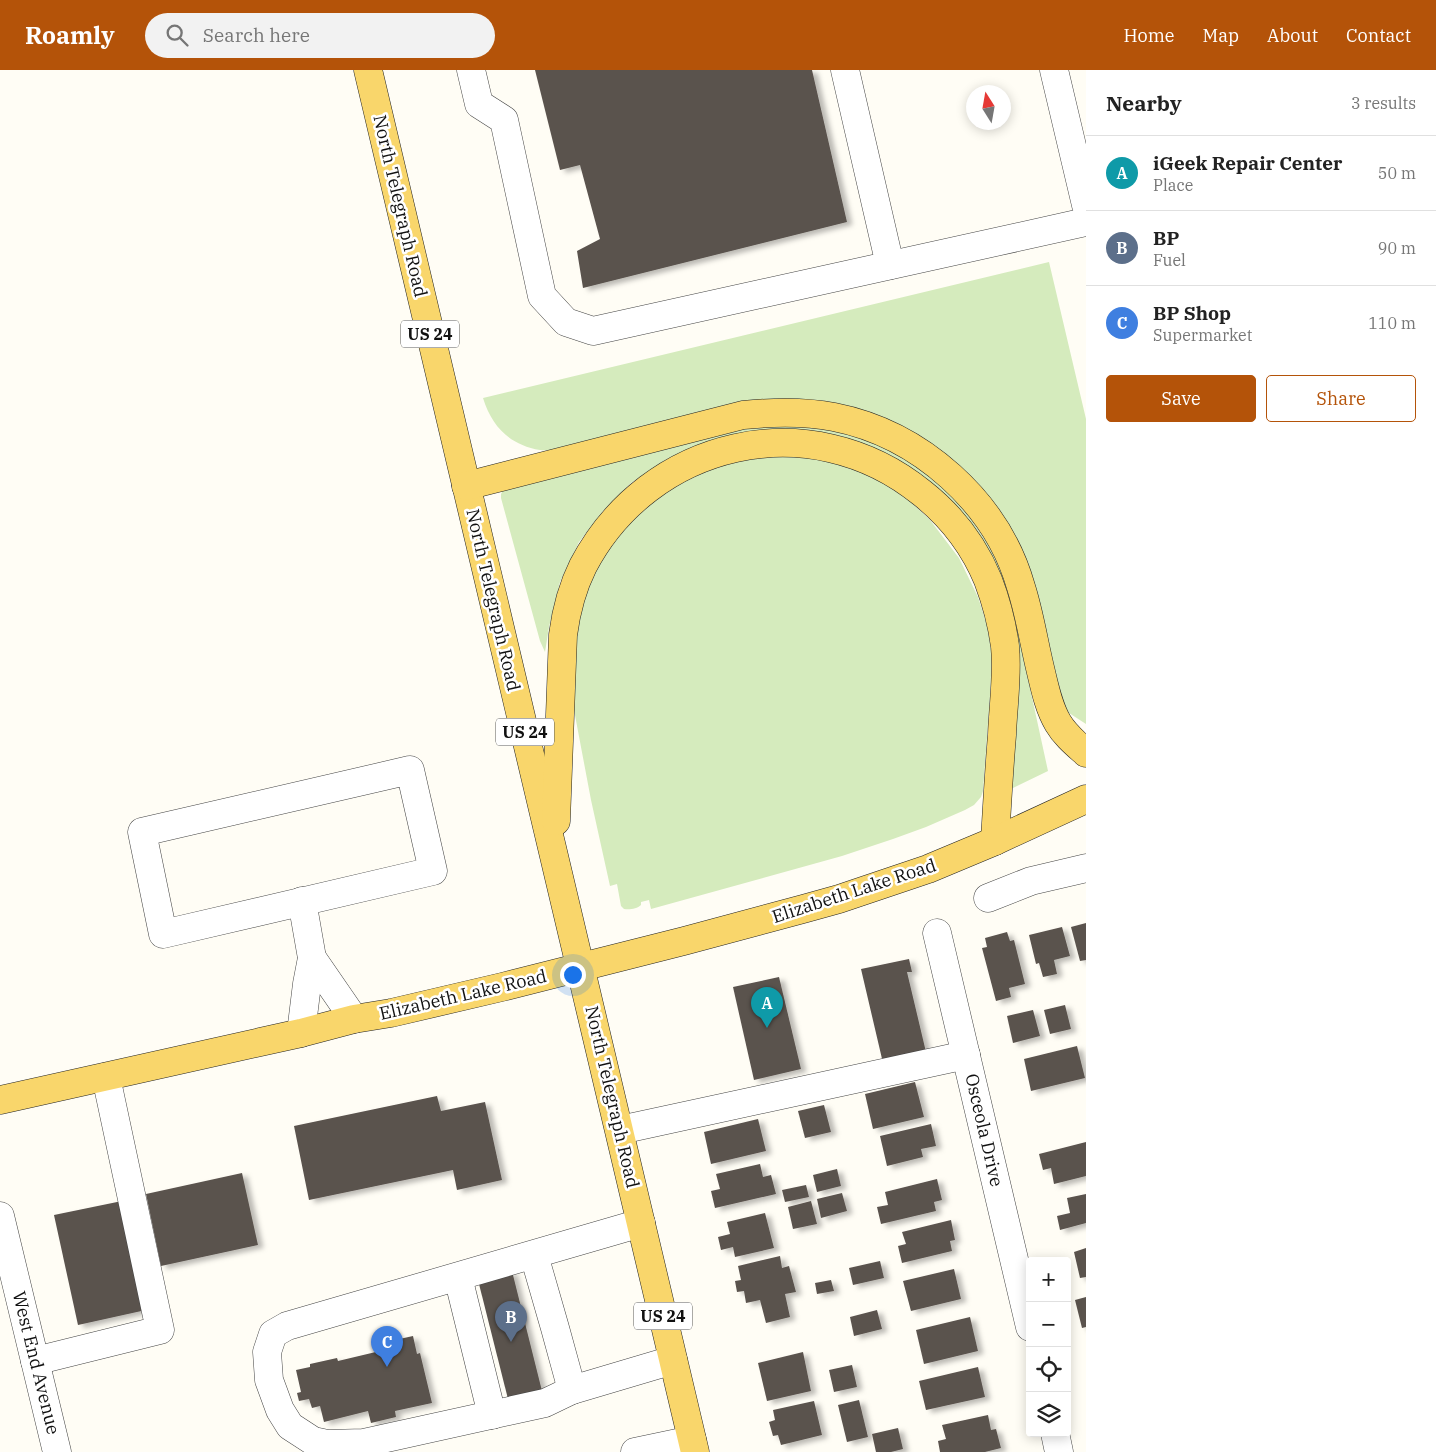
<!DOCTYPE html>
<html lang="en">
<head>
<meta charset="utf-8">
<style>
	body { margin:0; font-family:"IBM Plex Serif",serif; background:#f2f2f2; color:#222 }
	.controls { position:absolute; right:15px; bottom:15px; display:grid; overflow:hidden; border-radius:5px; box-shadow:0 2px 12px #0003 }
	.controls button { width:45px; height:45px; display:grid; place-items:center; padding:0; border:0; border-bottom:1px solid #e0e0e0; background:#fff; color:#222; font:25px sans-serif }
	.compass { position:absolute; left:966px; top:15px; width:45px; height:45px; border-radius:50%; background:#fff; box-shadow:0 2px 12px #0003; rotate:349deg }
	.you { position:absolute; left:572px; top:904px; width:18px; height:18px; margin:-12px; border:4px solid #fff; border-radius:50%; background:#1a73e8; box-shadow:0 0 0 8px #1a73e833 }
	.badge { display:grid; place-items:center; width:32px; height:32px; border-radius:50%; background:#b45309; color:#fff; font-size:16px; font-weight:700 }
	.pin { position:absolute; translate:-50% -41px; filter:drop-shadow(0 1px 2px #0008) }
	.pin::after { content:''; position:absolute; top:26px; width:18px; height:15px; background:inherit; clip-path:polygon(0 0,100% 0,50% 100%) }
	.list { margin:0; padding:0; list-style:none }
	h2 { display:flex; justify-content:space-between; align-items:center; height:65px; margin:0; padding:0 20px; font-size:21px }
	h2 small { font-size:16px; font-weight:400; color:#767676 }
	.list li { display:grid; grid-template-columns:32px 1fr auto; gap:15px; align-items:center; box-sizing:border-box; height:75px; padding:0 20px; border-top:1px solid #e0e0e0 }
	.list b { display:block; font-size:19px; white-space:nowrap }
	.list p { margin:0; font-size:16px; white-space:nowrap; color:#767676 }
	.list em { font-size:16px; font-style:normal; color:#767676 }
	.actions { display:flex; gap:10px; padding:15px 20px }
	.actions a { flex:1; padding:11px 0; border:1px solid #b45309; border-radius:5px; text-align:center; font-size:18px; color:#b45309 }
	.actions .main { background:#b45309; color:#fff }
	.icon { flex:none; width:28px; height:28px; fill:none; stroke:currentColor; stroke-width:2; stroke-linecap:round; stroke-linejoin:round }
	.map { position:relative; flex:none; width:1086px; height:1382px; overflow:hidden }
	header { display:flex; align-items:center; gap:30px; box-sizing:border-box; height:70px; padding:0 25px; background:#b45309; color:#fff }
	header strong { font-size:24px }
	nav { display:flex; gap:28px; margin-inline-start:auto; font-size:18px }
	.search { width:350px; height:45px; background:#f2f2f2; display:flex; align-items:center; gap:12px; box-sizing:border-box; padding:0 18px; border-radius:28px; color:#767676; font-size:19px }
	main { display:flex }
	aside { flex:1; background:#fff }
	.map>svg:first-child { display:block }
	.green { fill:#d5ebbd }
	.building { fill:#5a524d; filter:url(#shadow) }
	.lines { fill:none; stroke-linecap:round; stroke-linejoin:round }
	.minor-casing { stroke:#444; stroke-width:29 }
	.major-casing { stroke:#222; stroke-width:29 }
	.minor { stroke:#fff; stroke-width:28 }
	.major { stroke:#f9d66b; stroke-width:28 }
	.labels { text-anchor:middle; stroke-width:5; stroke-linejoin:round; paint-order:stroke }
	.shield { fill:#fff; stroke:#585858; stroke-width:1 }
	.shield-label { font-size:16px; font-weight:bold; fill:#111 }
	.street-label { font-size:18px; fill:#111; stroke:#fff }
</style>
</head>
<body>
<header>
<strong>Roamly</strong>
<div class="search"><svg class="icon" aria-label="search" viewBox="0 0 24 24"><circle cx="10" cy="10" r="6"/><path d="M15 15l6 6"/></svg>Search here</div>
<nav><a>Home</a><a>Map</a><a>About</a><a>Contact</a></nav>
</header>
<main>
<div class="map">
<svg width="1086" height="1382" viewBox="0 0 1086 1382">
	<defs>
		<filter id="shadow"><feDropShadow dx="5.5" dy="3" stdDeviation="2.5" flood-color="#0004"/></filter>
	</defs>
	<rect width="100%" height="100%" fill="#fffdf5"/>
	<g class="green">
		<path d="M1049,192l37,157v305l-17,-11 -9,-16 -69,-190 -154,-99 -270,40c-8,1 -18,3 -27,2 -30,-5 -48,-23 -57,-52z"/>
		<polygon points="747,355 808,355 843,362 875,373 900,385 927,403 951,425 970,447 987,473 1000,497 1010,526 1048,701 1013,718 1010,717 1015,605 936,420 732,365 701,374 667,389 631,413 603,441 579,472 560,512 549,557 545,582 540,571 501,428 501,424 503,420"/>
		<path d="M755,387h47l36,6 36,13 26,16 30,28 29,38 19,39 9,28 5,30 -2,41 -7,95 -2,6 -7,8 -9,5 -39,17 -33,12 -51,17 -191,53 -2,-9 -8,2v3c-4,4 -12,5 -17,4l-3,-3 -4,-22 -7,2 -19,-86 -20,-106v-69l31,-72 47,-53 69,-36z"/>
	</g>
	<g class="building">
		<polygon points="535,0 812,0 847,152 583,218 577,181 600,169 580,95 560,100"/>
		<polygon points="1086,853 1086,890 1080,891 1071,857"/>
		<polygon points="1062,857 1070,886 1054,890 1057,904 1043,907 1039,893 1036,894 1029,865"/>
		<polygon points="1007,862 1010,871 1014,870 1025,914 1009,918 1011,927 996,931 982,878 987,877 985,868"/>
		<polygon points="909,889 912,902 907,902 926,982 883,993 861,899"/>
		<polygon points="779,907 801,999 754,1010 733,917"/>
		<polygon points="1065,935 1071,959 1050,964 1044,940"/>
		<polygon points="1033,940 1040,966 1013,973 1007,946"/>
		<polygon points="1077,976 1085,1008 1031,1021 1024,989"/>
		<polygon points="915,1012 924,1047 873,1059 865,1024"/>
		<polygon points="437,1026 441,1041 485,1032 502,1110 457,1120 453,1100 309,1130 294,1056"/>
		<polygon points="824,1035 831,1062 805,1068 798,1041"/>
		<polygon points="758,1049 766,1081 711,1094 704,1062"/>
		<polygon points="931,1054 936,1076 921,1079 923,1087 887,1096 880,1066"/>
		<polygon points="1086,1072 1086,1106 1054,1114 1051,1098 1043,1100 1039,1084"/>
		<polygon points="760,1094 763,1107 771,1105 776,1124 715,1138 711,1121 720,1119 716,1104"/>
		<polygon points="837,1099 841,1116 817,1122 813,1105"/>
		<polygon points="242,1103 258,1175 161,1196 146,1124"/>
		<polygon points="937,1109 942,1130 934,1132 936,1141 881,1154 877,1137 888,1135 885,1122"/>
		<polygon points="806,1115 809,1127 785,1132 782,1120"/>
		<polygon points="842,1123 847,1141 821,1148 817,1129"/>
		<polygon points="1086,1124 1086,1153 1060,1160 1057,1146 1070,1143 1067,1128"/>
		<polygon points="122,1131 146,1240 78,1255 54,1145"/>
		<polygon points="811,1131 817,1154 793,1159 788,1137"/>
		<polygon points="765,1143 774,1178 735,1187 733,1177 721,1180 718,1167 730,1164 727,1152"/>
		<polygon points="951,1150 955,1170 950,1171 952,1181 902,1193 898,1176 906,1174 902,1162"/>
		<polygon points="1086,1178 1086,1207 1080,1208 1074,1182"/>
		<polygon points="780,1186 782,1198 789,1196 796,1222 785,1224 790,1247 766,1253 760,1230 746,1233 744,1221 737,1222 735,1211 741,1210 738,1196"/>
		<polygon points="880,1191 884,1208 853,1215 849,1198"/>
		<polygon points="954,1199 961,1229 911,1241 903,1211"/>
		<polygon points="512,1201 543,1325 509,1333 478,1210"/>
		<polygon points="831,1210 834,1221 817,1224 815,1213"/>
		<polygon points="1086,1227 1086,1257 1082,1258 1075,1230"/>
		<polygon points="877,1240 882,1259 854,1266 850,1247"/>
		<polygon points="970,1247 978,1281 924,1294 916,1260"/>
		<polygon points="413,1266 417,1284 420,1283 432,1333 395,1341 396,1347 371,1353 368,1341 324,1352 320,1336 312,1338 309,1329 299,1331 297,1323 301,1322 296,1300 310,1297 310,1294 337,1288 338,1291 380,1281 378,1277 395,1273 395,1270"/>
		<polygon points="803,1282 811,1321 767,1331 758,1293"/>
		<polygon points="852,1295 857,1317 834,1322 829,1300"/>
		<polygon points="978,1297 985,1327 926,1340 919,1311"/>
		<polygon points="859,1330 868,1367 847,1372 838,1335"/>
		<polygon points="814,1331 822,1365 781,1375 778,1365 773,1366 769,1352 775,1350 773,1340"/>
		<polygon points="988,1345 991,1360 996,1359 1001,1378 985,1382 940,1382 938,1371 946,1369 942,1355"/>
		<polygon points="898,1358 903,1379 891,1382 876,1382 872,1364"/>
	</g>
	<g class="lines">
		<defs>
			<g id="minor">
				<polyline points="471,0 479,34 504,50 542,226 566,252 593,261 1086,152"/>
				<polyline points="845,0 890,195"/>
				<polyline points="1054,0 1086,135"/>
				<polygon points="410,700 433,801 163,864 142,762"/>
				<polyline points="988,828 1031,811 1086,798"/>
				<polyline points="937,863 1030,1257"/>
				<polyline points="312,888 354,949"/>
				<polyline points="301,963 307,914 312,888 302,831"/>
				<polyline points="620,1060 966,985"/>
				<polyline points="0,1146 57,1382"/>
				<polyline points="641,1153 287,1256 273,1264 267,1282 269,1310 280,1340 290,1356 313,1371 327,1374 364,1373 545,1333 572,1320 673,1290"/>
				<polyline points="534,1185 555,1258 572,1320"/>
				<polyline points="458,1207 492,1345"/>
				<polyline points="35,1291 160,1260 106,1007"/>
				<polyline points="1055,1363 1059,1382"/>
				<polyline points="635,1382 692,1370"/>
			</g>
			<g id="major">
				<polyline points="368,0 695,1382"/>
				<path d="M466,416l277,-71c30,-3 60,-4 91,2 86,17 163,85 187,170 9,28 13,57 20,85 4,17 8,36 17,51 7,12 18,21 28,30"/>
				<path d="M556,751l7,-186c3,-23 9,-47 20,-69 66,-126 227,-164 339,-73 29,23 52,53 66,87 8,21 14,44 17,66 3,29 -2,60 -3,89 -3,35 -5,70 -7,106"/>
				<polyline points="0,1030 301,963 354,949 391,943 502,917 684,871 803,839 839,829 928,799 995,771 1086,729"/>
			</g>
		</defs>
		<use href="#minor" class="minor-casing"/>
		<use href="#major" class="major-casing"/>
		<use href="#minor" class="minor"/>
		<use href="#major" class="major"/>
	</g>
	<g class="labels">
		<g class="shield">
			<rect x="401" y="250.5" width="58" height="27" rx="4"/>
			<rect x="496" y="648.5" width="58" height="27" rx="4"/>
			<rect x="634" y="1232.5" width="58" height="27" rx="4"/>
		</g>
		<g class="shield-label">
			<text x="430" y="270">US 24</text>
			<text x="525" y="668">US 24</text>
			<text x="663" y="1252">US 24</text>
		</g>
		<g class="street-label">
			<text transform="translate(400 136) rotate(77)" y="6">North Telegraph Road</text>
			<text transform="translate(493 530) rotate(77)" y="6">North Telegraph Road</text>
			<text transform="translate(854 821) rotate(-18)" y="6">Elizabeth Lake Road</text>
			<text transform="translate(463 925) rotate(-13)" y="6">Elizabeth Lake Road</text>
			<text transform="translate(612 1027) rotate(77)" y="6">North Telegraph Road</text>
			<text transform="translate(984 1060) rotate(77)" y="6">Osceola Drive</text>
			<text transform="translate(36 1293) rotate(76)" y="6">West End Avenue</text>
		</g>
	</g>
</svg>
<div class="controls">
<button>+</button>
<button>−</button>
<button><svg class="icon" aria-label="locate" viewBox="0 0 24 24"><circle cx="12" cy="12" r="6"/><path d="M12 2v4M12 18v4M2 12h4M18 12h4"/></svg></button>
<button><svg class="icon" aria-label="layers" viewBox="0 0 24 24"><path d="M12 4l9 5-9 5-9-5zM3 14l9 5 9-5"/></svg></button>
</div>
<svg class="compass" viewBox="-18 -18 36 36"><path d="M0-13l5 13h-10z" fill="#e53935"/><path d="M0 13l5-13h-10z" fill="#767676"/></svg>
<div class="you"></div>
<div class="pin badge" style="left:767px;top:958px;background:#0f9aa8">A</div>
<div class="pin badge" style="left:511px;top:1272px;background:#5c6f8a">B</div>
<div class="pin badge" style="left:387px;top:1297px;background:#3f7fe0">C</div>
</div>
<aside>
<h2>Nearby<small>3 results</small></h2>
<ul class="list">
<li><span class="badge" style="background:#0f9aa8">A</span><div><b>iGeek Repair Center</b><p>Place</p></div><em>50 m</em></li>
<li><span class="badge" style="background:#5c6f8a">B</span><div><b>BP</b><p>Fuel</p></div><em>90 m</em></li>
<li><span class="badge" style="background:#3f7fe0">C</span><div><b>BP Shop</b><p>Supermarket</p></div><em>110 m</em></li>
</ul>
<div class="actions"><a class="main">Save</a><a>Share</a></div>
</aside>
</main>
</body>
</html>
